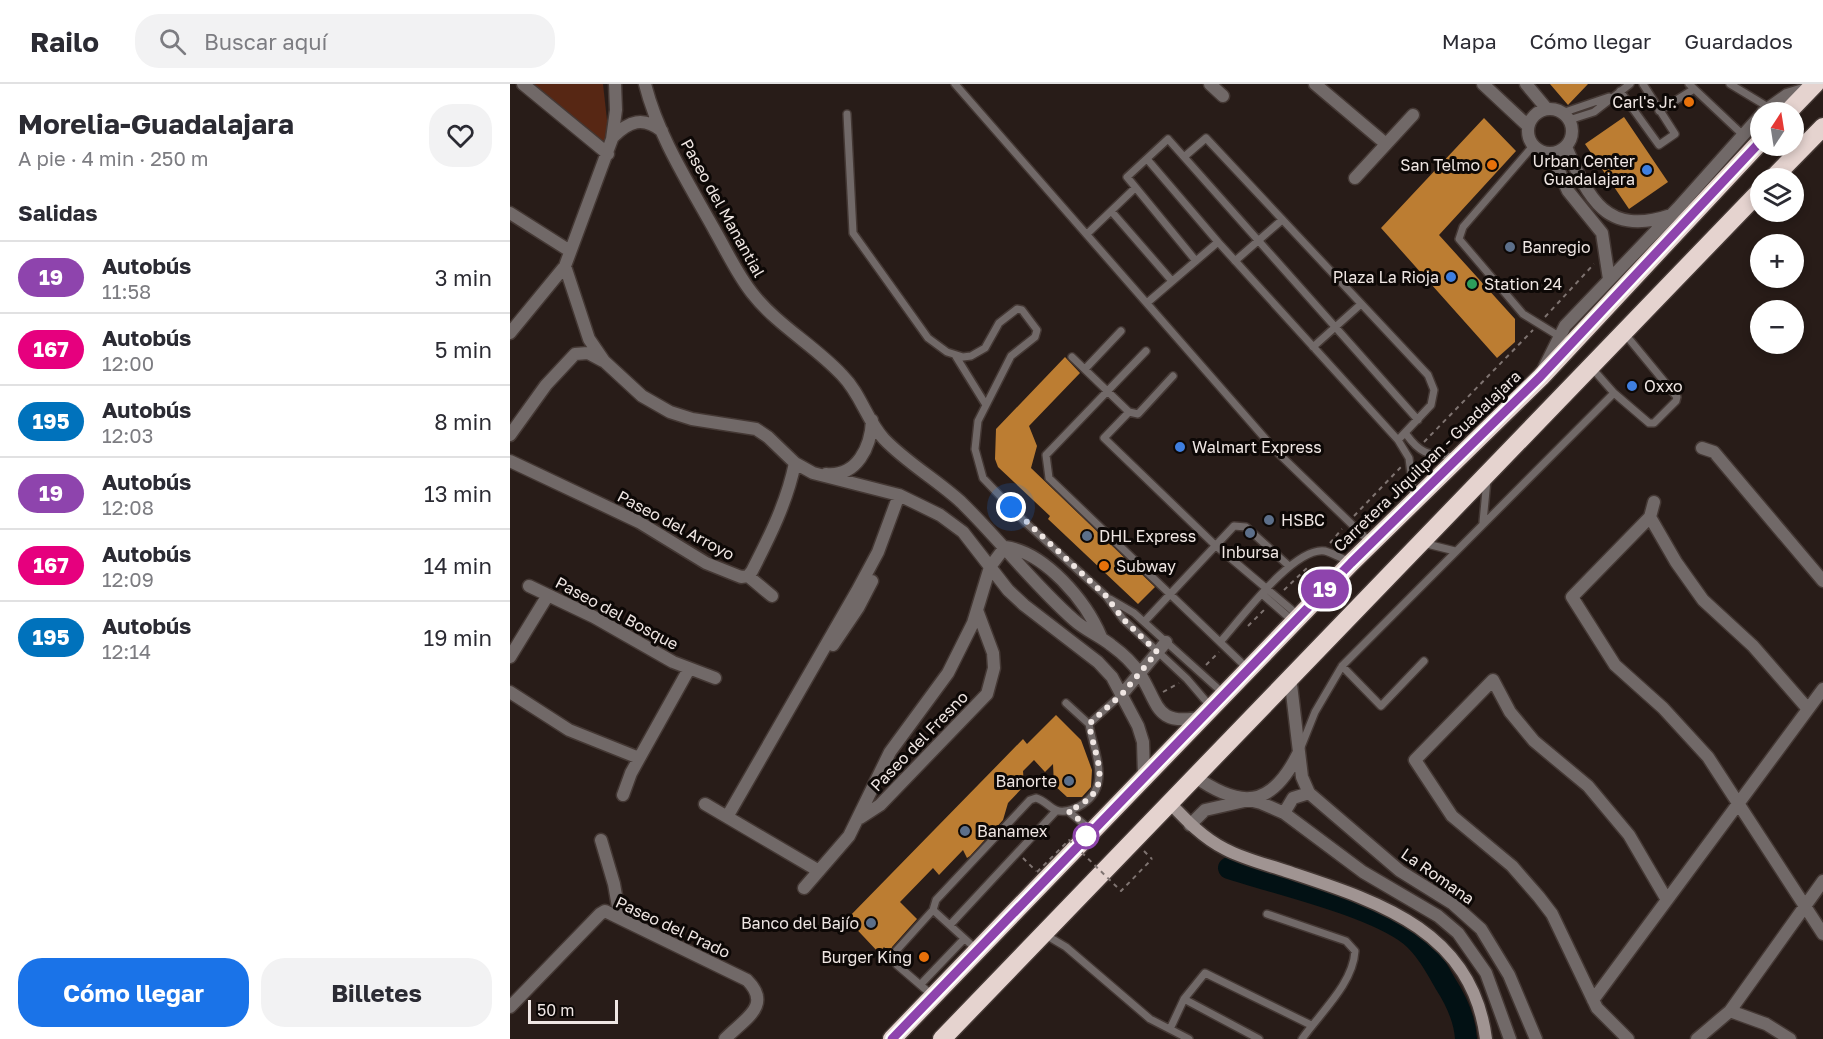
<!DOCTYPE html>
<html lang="es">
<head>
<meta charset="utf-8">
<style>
	:root { --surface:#fff; --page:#f2f2f3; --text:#2b2b33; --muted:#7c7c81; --line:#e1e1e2; --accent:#1a73e8 }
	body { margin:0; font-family:"Golos Text",sans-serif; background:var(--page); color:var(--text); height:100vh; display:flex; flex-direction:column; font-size:22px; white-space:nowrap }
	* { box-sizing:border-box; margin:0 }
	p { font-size:20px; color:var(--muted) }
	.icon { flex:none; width:33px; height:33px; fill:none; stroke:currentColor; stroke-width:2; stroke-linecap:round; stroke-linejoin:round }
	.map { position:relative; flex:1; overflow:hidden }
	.drawer { display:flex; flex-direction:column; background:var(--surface); width:510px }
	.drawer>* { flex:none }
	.badge { padding:0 12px; border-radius:20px; font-size:21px; line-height:39px }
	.needle { width:39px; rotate:12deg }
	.buttons { position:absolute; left:1240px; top:18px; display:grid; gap:12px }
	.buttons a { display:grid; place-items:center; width:54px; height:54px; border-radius:50%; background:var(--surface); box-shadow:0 3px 9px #0003; font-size:30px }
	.scale { position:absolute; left:18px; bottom:15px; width:90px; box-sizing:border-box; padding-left:6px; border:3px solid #efe6e3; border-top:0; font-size:16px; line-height:21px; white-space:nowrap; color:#efe6e3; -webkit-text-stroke:4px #0d0806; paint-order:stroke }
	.you { position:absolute; width:30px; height:30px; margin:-15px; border:4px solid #fff; border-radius:50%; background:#1a73e8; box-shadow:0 0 0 9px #1a73e833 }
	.map>.badge { position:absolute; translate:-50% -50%; box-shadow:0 0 0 3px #fff }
	h2 { padding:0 18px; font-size:22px; line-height:54px }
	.round { display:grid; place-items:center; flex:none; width:63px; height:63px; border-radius:24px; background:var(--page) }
	.head { display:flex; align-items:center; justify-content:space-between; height:102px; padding:0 18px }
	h1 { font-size:28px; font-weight:700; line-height:45px }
	.primary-button { display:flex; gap:12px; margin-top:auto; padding:12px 18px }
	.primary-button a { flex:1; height:69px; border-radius:24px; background:var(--accent); color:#fff; font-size:24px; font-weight:700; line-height:69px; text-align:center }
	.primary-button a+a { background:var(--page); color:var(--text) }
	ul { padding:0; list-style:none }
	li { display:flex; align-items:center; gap:18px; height:72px; padding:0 18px; border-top:2px solid var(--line) }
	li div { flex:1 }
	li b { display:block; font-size:22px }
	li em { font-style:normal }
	li .badge { min-width:66px; font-weight:700; text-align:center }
	header { display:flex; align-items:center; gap:36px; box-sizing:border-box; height:84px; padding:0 30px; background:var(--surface); border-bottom:2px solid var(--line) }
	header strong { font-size:28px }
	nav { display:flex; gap:33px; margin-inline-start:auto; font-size:21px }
	.search { width:420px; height:54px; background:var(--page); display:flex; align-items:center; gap:15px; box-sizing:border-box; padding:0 21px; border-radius:24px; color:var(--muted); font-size:22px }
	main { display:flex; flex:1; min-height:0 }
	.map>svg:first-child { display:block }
</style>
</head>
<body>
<header>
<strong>Railo</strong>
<div class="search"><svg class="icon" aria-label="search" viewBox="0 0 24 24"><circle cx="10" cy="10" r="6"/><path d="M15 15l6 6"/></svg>Buscar aquí</div>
<nav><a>Mapa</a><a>Cómo llegar</a><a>Guardados</a></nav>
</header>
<main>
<section class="drawer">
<div class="head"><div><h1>Morelia-Guadalajara</h1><p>A pie · 4 min · 250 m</p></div><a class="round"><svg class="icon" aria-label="heart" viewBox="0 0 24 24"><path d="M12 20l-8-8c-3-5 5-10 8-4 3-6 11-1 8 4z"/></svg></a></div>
<h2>Salidas</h2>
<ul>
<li><span class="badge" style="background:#8e44ad;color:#fff">19</span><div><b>Autobús</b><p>11:58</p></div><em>3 min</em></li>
<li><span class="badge" style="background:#e6007e;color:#fff">167</span><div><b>Autobús</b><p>12:00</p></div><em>5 min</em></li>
<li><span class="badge" style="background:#0072bc;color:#fff">195</span><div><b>Autobús</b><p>12:03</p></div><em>8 min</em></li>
<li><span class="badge" style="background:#8e44ad;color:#fff">19</span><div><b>Autobús</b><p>12:08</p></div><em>13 min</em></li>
<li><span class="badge" style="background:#e6007e;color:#fff">167</span><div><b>Autobús</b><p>12:09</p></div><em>14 min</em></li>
<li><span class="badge" style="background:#0072bc;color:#fff">195</span><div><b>Autobús</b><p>12:14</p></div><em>19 min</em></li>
</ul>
<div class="primary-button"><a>Cómo llegar</a><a>Billetes</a></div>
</section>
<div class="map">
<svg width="1313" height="955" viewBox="0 0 1313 955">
	<rect width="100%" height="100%" fill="#281c18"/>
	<path fill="#572714" d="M20,0H93L99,54L94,63Z"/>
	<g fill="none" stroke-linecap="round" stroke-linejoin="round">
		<path stroke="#021114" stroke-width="22" d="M719,784C768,800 861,821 900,851C915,863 926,883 935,899C946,916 955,936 956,955"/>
	</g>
	<path fill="#bc7d32" d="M1040,0H1078L1058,21Z
		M1114,33L1158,98L1119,125L1075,60Z
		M974,34L1006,67L929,151L1005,235V258L987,274L871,144Z
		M555,273L570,289L519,342L527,362L521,384L645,503L628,520L538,435L540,432L488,383L485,375L486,345Z
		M546,631L571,656L582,686L581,703L572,713H557L544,701L543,680L535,688L524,676L513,687L514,702L498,719L493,736L460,772L457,774L453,766L429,791L423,784L390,818L407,835L382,863L380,870L374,863L369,869L337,835L513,655L517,660Z"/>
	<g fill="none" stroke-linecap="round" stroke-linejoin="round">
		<defs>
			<path id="lane" d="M445,0L766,367L860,458
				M1179,0L1233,51
				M1220,0L1258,23
				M1110,7L1149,61L1165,50L1133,0
				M1149,27L1184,5
				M1052,29L1099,13
				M337,30L343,149L418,254L437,268L453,273L461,272L475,264L489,239L507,225L512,226L527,246L525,253L501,272L468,337L465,365L473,394L515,438L596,512L613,535L677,595L701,623
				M1059,36L1084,28L1120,0
				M1023,62L953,143L949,155L1013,230L1052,254
				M674,73L696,54L918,291L924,306L921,321L888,356
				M637,75L708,158L888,356L899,374L904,414
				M602,128L662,197
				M578,149L625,104
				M686,177L617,93L658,55L908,336
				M725,177L772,136
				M638,218L708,158
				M803,263L851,220
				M636,267L536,371L539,394L738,585
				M445,271L476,321
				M562,273L619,328L594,354L705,461L789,532
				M575,285L611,247
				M1104,309L1139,339H1144L1166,317L1167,313L1115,250
				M619,328L628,330L663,292
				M896,350C912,372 919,370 946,373
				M973,438L977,396
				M913,459L945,467
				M752,510L784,538
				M600,515L624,529L714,610
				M634,538L724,442L736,443L779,482
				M711,557C730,536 784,462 815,467C823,469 832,475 840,478
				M832,582L871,622L914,577
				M556,619L579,640
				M791,663L805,628L832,582L1104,309L1081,283
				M558,727L581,746
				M423,826L466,865
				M757,830L836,857L845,867C843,900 810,929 792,955
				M440,841L546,727
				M534,850L556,863L640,935L679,955
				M411,900L454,855
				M422,911L387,881L386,867L423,826L426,816L520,716L526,714C534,716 539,723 546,726C552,729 562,726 568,723C604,704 584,670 579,640L613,609
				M674,915L749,955
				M660,945L674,915L695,889L801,941"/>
			<path id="street" d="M13,0L98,70
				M105,0L106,26L102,55L55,182L79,255L94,277L132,312L160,328L182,335L246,345L258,353L285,379L303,389L389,411L430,431L453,448L498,506L514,521L588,578L602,593L628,642L633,658L634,692
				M135,0C148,52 179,100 205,147C217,168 227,190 242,209C268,242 304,261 332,291C351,310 357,337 374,355C397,379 427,396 451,418C490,456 523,500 564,536C575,546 590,552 601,561C612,569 623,579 630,590C649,620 645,643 692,633
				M700,0L713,12
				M805,0L876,60
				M973,0L1018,42
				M1016,0L1037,25
				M1018 47a22 22 0 1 1 44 0a22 22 0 1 1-44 0Z
				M1253,28L1277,11L1300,4
				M103,53C119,37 133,32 152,47
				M1056,63C1079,115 1096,153 1161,131
				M1041,69L1058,107L1092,149L1099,195
				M845,94L903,31
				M0,129L60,167
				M0,249L55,182
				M1034,284L1055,242L1168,124L1251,31
				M0,351L36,301L65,270L78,269L93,277
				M1192,364L1204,368L1313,497
				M0,377L129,438L196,479L231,493L238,492L242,487C260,452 277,418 285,379
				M316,390C347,393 361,363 362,336
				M1140,433L1144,418
				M238,492L262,512
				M19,502L84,533L163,578L205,594
				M323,561L348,524L362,497
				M0,573L38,511
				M780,592L792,693L799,709L890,787L943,820L971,845L999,891L1026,955
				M0,608L59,646L129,674
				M613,609L656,558
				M1298,625L1243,562L1193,516L1166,478L1140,433L1062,513L1105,581L1153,624L1198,673L1313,850
				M684,692C731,725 761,724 788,670
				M113,711L121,689L179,585
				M195,720L309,787
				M774,729L783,714L799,709
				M217,733L347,507L368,468L389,411
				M350,734L370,721L477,610L484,584L483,569L467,526
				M680,741L695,726L739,716L751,719L774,729L853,788L928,832L948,849L976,889L1000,955
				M91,756L104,800L110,834
				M294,804L339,752L380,668L438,589L463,539L480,483L495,463C535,468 576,517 591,553
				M1083,916L1313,605
				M0,923L90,830L95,827L237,896C263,922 234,935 215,955
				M1220,927L1256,940L1280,955
				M1118,955L1087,924L1042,830L1029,813L1002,782L942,732L905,676L983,596L1000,628L1024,657L1078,702L1119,751L1157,816
				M1187,955L1220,927L1313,797"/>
			<path id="secondary" d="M659,718C676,736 693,754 715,765C734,775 755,780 776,787C866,817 962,845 976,955"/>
			<path id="highway" d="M1278,28L1305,0
				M1263,94L1313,43
				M382,955L841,479L1031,293L1251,57
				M432,955L1251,106"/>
		</defs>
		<use href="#lane" stroke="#443834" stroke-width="10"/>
		<use href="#street" stroke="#443834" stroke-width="15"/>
		<use href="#secondary" stroke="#443834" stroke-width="15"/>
		<use href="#highway" stroke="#443834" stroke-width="21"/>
		<path stroke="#7f7471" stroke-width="2" stroke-dasharray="4.5 4.5" stroke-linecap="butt" d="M1035,233L1084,180
			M914,358L1023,246
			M844,432L892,382
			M820,459L832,445
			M774,506L798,483
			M738,542L755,525
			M696,581L709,568
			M653,608L669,599
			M634,767L642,775
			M513,774L526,787"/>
		<use href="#lane" stroke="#716968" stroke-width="7"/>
		<use href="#street" stroke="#716968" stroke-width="12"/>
		<use href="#secondary" stroke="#a09492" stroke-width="12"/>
		<use href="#highway" stroke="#e5d3cf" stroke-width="18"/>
		<path stroke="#7f7471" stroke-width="2" stroke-dasharray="4.5 4.5" stroke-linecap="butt" d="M527,788L559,756L611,807L642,775"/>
	</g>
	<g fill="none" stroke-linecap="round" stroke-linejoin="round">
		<defs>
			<path id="line" d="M382,955L841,479L1030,293L1251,57"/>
		</defs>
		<use href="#line" stroke="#fff" stroke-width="14"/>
		<use href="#line" stroke="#8e44ad" stroke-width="9"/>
		<path stroke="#efe6e3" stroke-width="6" stroke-dasharray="0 10.8" d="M501,423L596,512L613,535L647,568L613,609L579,640C586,680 607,706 558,727L582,746L576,752"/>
	</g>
	<g fill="#e8710a" stroke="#0d0806" stroke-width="2">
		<circle cx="1179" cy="18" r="6"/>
		<circle cx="982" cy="81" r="6"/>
		<circle cx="594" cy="482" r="6"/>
		<circle cx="414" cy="873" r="6"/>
	</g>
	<g fill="#3f7fe0" stroke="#0d0806" stroke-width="2">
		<circle cx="1137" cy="86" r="6"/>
		<circle cx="941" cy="193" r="6"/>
		<circle cx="1122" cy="302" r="6"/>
		<circle cx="670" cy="363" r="6"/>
	</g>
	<g fill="#5c6f8a" stroke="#0d0806" stroke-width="2">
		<circle cx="1000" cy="163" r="6"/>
		<circle cx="759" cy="436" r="6"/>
		<circle cx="740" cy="449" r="6"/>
		<circle cx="577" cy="452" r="6"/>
		<circle cx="559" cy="697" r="6"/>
		<circle cx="455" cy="747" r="6"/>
		<circle cx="361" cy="839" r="6"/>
	</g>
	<circle fill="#2e9e5b" stroke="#0d0806" stroke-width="2" cx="962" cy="200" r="6"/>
	<circle fill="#fff" stroke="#8e44ad" stroke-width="3" cx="576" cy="752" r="12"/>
	<g text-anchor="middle" stroke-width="6" stroke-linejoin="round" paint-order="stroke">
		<g font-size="16" fill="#efe6e3" stroke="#0d0806" text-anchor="start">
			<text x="1167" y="24" text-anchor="end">Carl's Jr.</text>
			<text x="1125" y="83" text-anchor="end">Urban Center<tspan x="1125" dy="18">Guadalajara</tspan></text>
			<text x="970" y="87" text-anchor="end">San Telmo</text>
			<text x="1012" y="169">Banregio</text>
			<text x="929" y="199" text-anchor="end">Plaza La Rioja</text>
			<text x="974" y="206">Station 24</text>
			<text x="1134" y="308">Oxxo</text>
			<text x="682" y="369">Walmart Express</text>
			<text x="771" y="442">HSBC</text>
			<text x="589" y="458">DHL Express</text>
			<text x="740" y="474" text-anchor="middle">Inbursa</text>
			<text x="606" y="488">Subway</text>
			<text x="547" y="703" text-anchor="end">Banorte</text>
			<text x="467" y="753">Banamex</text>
			<text x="349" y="845" text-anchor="end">Banco del Bajío</text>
			<text x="402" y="879" text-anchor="end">Burger King</text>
		</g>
		<g font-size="16" fill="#efe6e3" stroke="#0d0806">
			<text transform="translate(213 124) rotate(61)" y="6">Paseo del Manantial</text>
			<text transform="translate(917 377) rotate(-44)" y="6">Carretera Jiquilpan - Guadalajara</text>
			<text transform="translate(166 441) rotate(28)" y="6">Paseo del Arroyo</text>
			<text transform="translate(107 529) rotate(28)" y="6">Paseo del Bosque</text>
			<text transform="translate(409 657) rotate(-46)" y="6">Paseo del Fresno</text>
			<text transform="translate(928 792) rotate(35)" y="6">La Romana</text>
			<text transform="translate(163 843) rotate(25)" y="6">Paseo del Prado</text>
		</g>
	</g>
</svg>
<div class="buttons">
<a><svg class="needle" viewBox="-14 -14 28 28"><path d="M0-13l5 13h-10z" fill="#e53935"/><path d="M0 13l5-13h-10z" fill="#7c7c81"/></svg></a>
<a><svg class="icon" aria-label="layers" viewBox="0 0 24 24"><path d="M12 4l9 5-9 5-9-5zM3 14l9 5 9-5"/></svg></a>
<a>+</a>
<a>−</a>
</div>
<div class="scale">50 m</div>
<div class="you" style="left:501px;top:423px"></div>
<b class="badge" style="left:815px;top:505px;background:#8e44ad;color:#fff">19</b>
</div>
</main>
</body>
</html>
